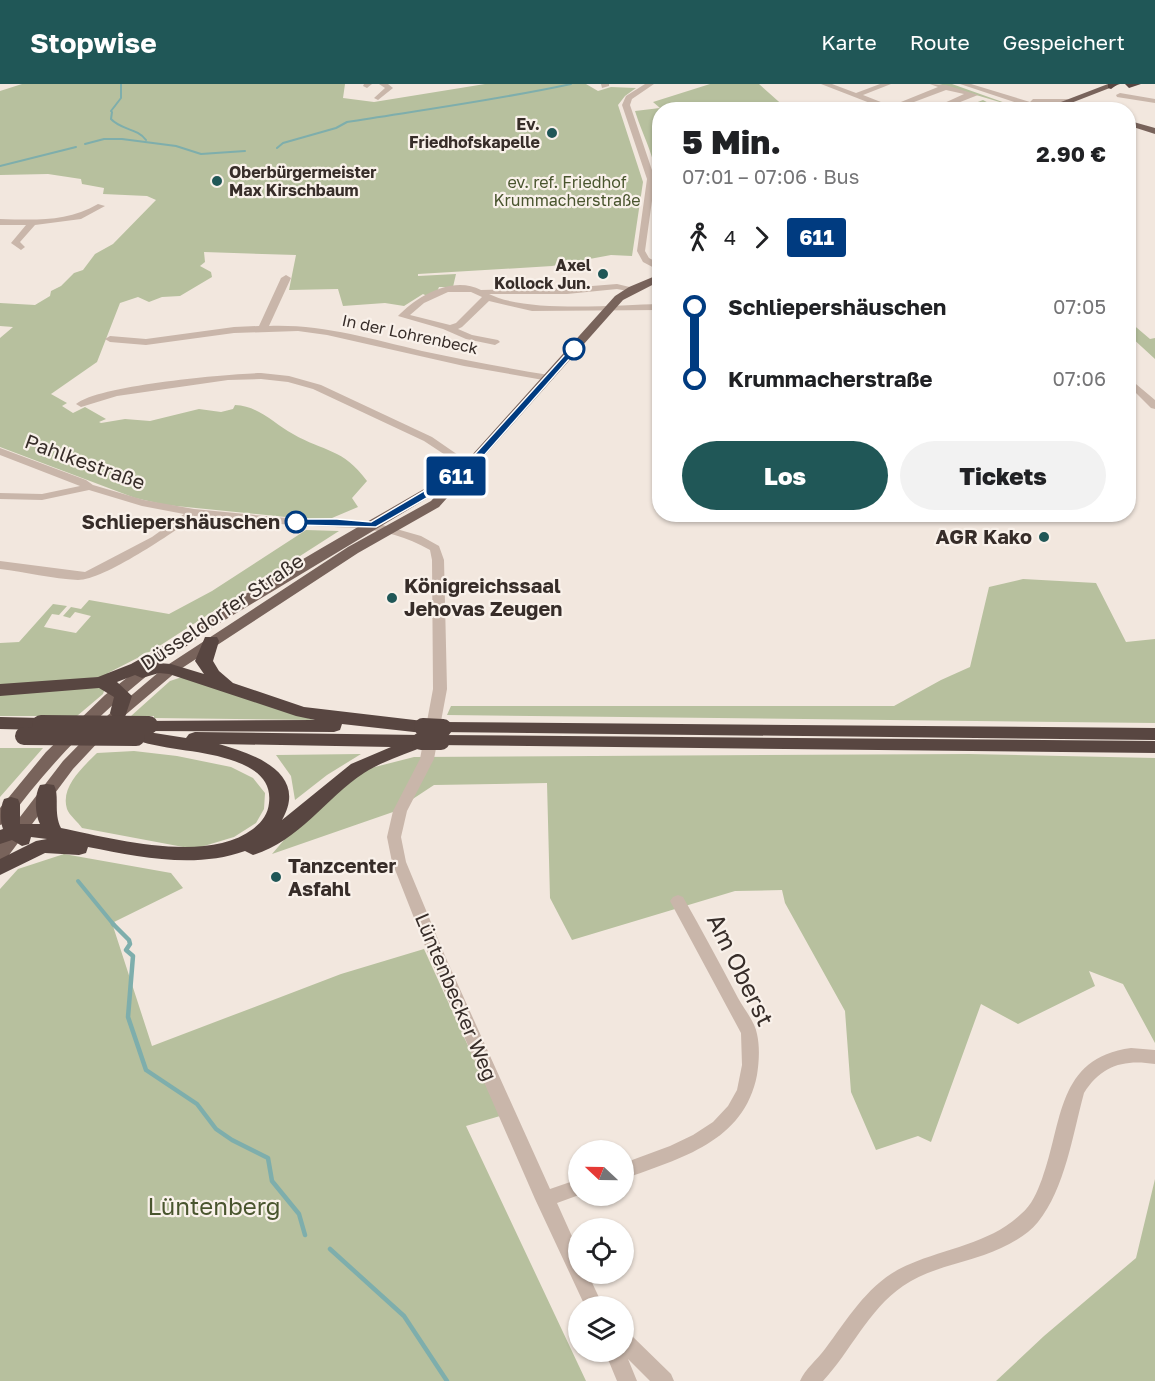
<!DOCTYPE html>
<html lang="de">
<head>
<meta charset="utf-8">
<style>
	:root { --surface:#fff; --page:#f2f2f2; --text:#202124; --muted:#757577; --accent:#205757 }
	body { margin:0; font-family:"Golos Text",sans-serif; background:var(--page); color:var(--text); height:100vh; display:flex; flex-direction:column; font-size:22px; white-space:nowrap }
	* { box-sizing:border-box; margin:0 }
	p { font-size:20px; color:var(--muted) }
	.icon { flex:none; width:33px; height:33px; fill:none; stroke:currentColor; stroke-width:2; stroke-linecap:round; stroke-linejoin:round }
	.map { position:relative; flex:1; overflow:hidden }
	.details { position:absolute; left:652px; top:18px; width:484px; height:420px; display:flex; flex-direction:column; background:var(--surface); border-radius:24px; box-shadow:0 2px 4px #0004 }
	.details>* { flex:none }
	.badge { padding:0 12px; border-radius:4px; font-size:21px; line-height:39px }
	.needle { width:39px; rotate:292deg }
	.controls { position:absolute; left:568px; top:1056px; display:grid; gap:12px }
	.controls a { display:grid; place-items:center; width:66px; height:66px; border-radius:50%; background:var(--surface); box-shadow:0 2px 4px #0004; font-size:30px }
	.map>.badge { position:absolute; translate:-50% -50%; box-shadow:0 0 0 3px #fff }
	.legs { display:flex; align-items:center; gap:9px; height:66px; padding:0 30px; font-size:20px }
	.legs p { margin-inline-start:auto }
	.summary { display:flex; align-items:center; justify-content:space-between; height:102px; padding:0 30px }
	h1 { font-size:33px; font-weight:800; line-height:45px }
	.primary-button { display:flex; gap:12px; margin-top:auto; padding:12px 30px }
	.primary-button a { flex:1; height:69px; border-radius:36px; background:var(--accent); color:#fff; font-size:24px; font-weight:800; line-height:69px; text-align:center }
	.primary-button a+a { background:var(--page); color:var(--text) }
	ul { padding:0 30px; list-style:none }
	li { display:flex; align-items:center; gap:21px; height:72px; font-size:22px }
	li i { display:grid; place-items:center; width:9px; height:100%; margin:0 8px; background:currentColor }
	li i::after { content:''; width:15px; height:15px; margin:-8px; border:4px solid; border-radius:50%; background:var(--surface) }
	li p { margin-inline-start:auto }
	li:first-child i { background:linear-gradient(#0000 50%,currentColor 0) }
	li:last-child i { background:linear-gradient(currentColor 50%,#0000 0) }
	header { display:flex; align-items:center; gap:36px; box-sizing:border-box; height:84px; padding:0 30px; background:var(--accent); color:#fff }
	header strong { font-size:28px }
	nav { display:flex; gap:33px; margin-inline-start:auto; font-size:21px }
	.map>svg:first-child { display:block }
</style>
</head>
<body>
<header>
<strong>Stopwise</strong>
<nav><a>Karte</a><a>Route</a><a>Gespeichert</a></nav>
</header>
<div class="map">
<svg width="1155" height="1297" viewBox="0 0 1155 1297">
	<rect width="100%" height="100%" fill="#f2e7de"/>
	<path fill="#b7c09e" d="M22,0H345L343,14L374,18L485,0H586L598,7L611,3L636,4L625,12L618,21L643,98L632,172L611,171L552,182L418,190V192L456,190L453,203H439L437,208L427,212L423,210L404,222L385,219L343,222L338,205L289,206L296,171L204,168L205,178L200,182L211,188L212,193L180,212L162,213L149,218L138,213L120,219L97,278L51,310L67,319L62,322L73,329L85,323L106,335L99,338L101,339L125,335L150,337L199,325L221,328L233,325L235,321C259,322 273,339 293,350C324,368 343,364 367,397L352,414L358,423L332,434L305,435L166,421L135,414L0,363V254L13,243L0,242V219L35,221L50,212L51,207L61,202L74,189L83,186L95,170L113,160L156,116L147,112L103,110L104,104L82,100L81,95L48,90L0,91V7Z
		M710,0H759L787,25L660,26V114H657C661,83 644,56 635,27L660,24L653,18Z
		M939,0H952L1022,25H983L970,21L983,16L996,23L1003,19Z
		M1130,238L1150,255L1155,254V275L1130,252Z
		M306,446L339,447L153,566L108,589L109,592L0,604V559L19,558L53,520L67,522L59,531L52,530L44,543L76,549L91,532L75,528L70,534L63,532L71,523L81,525L89,516L169,530L212,507Z
		M1023,495L1096,499L1126,558L1155,555V639L447,631L451,622H894L941,596L970,583L989,503Z
		M182,593L314,636L154,634V632H131L170,597Z
		M92,603L105,604L103,610L77,632H0V610Z
		M0,664H43L0,713Z
		M134,667L177,672L231,683L253,694L265,709L264,725L256,739L234,753L194,765L82,744C78,738 69,731 67,725C60,703 83,683 97,669Z
		M361,670L327,691L295,716L291,692L276,671Z
		M969,670L1155,674V959L1123,900L1089,887L1095,902L1018,940L981,920L931,1058L918,1052L876,1066L851,1008L845,927L785,819L782,806L735,807L572,856L550,814L547,699L434,701L393,728L272,770L296,742L367,685L414,673Z
		M64,770L171,789L183,804L112,839L152,962L341,890L424,865L500,1032L466,1042L586,1297H0V805L18,785Z
		M1155,1095V1297H996L1044,1252L1136,1174Z"/>
	<g fill="none" stroke-linecap="round" stroke-linejoin="round">
		<path stroke="#7eaeac" stroke-width="2" d="M111,27L121,14V0
			M112,28L111,35C121,46 137,44 146,56
			M85,60L104,55H122L176,62L201,70L245,67
			M277,64L283,59L336,44L347,38C422,26 497,16 571,0
			M0,82L76,63"/>
		<path stroke="#7eaeac" stroke-width="4" d="M78,797L114,841"/>
		<path stroke="#7eaeac" stroke-width="4.5" d="M113,840L129,856L130,860L126,866L133,872L128,933L146,986L197,1020L216,1045L232,1056L268,1074L272,1097L299,1130L305,1151
			M330,1165L404,1232L447,1297"/>
		<path fill="#c9b6aa" fill-rule="evenodd" d="M364,0H372L367,4L363,2Z
			M379,0H388L393,4L378,16L374,14L385,4Z
			M601,0H609V2L602,4Z
			M645,0H654L632,15L630,21L655,95L645,167L649,174L660,180V187L643,178L637,167L647,95L622,21L626,12Z
			M821,0H832L856,9L880,0H891L863,11L891,22L938,3L930,0L946,1L978,11L940,26H929L964,10L946,6L898,24L899,26H888Z
			M960,0H971L1030,18L1033,15H1067L1071,17L1067,19H1033L1048,25L1038,26Z
			M1120,9L1155,15V19L1117,13L1116,11Z
			M98,120L105,122L81,135L35,141L20,158L25,163L21,166L11,159L26,141H0V135C35,136 67,138 98,120Z
			M286,191L291,194L269,242C321,240 371,255 422,267C464,276 507,284 549,291L554,294L549,297L464,282L327,251L298,247L234,249L146,261L110,258L105,255L110,252L146,255L234,243L259,242L281,194Z
			M617,200L638,205L633,208L617,205L567,210H489C526,229 616,221 660,220V226L532,227L489,217L462,243L458,245L472,251L498,256L500,258L495,261L466,255L443,245L398,232C417,212 453,191 481,206L567,204ZM448,208H471L482,213L456,239L450,241L410,231L424,219Z
			M261,289L289,292L321,301L432,353L474,382L469,385L465,384L424,357L313,305L288,298L261,295L228,296L117,312L81,323L76,320C99,301 227,290 261,289Z
			M1130,295L1155,316V325L1151,324L1130,303Z
			M0,364L86,396L93,401L144,416L194,425L296,435L372,438L421,452L439,462L444,476L447,605L434,675L407,727L401,753L406,778L445,872L550,1105L579,1095V1111L557,1119L579,1168V1190H588L603,1222H585L535,1115L429,872L392,778L387,753L393,727L420,675L433,605L432,476L430,466C382,439 345,445 294,441C261,439 229,435 196,432C174,448 104,496 78,496C53,495 25,488 0,485V477L85,488L152,453L184,430L142,422L89,406L42,416L0,415V409L42,410L80,402L0,371Z
			M678,811L683,813C702,846 720,880 738,914C744,925 755,938 757,950C760,963 759,979 757,991C744,1058 681,1074 624,1095V1079L670,1062L693,1051L713,1038L728,1022L737,1006L742,981L741,949L670,817L673,813Z
			M1131,964L1155,966V980C1125,975 1101,981 1084,1009C1073,1049 1065,1105 1038,1138C1025,1154 1003,1164 984,1171C957,1180 926,1186 903,1202C868,1226 851,1267 823,1297H800C805,1285 817,1276 825,1265C850,1232 870,1196 910,1180C947,1164 991,1159 1021,1130C1032,1121 1037,1108 1042,1095C1063,1039 1056,974 1131,964Z
			M624,1249L631,1251L671,1290L674,1297H650L628,1275L637,1297H617L605,1268H624Z"/>
		<path fill="#78635b" fill-rule="evenodd" d="M1108,0H1120L1053,26H1040Z
			M1130,37L1155,44V50L1130,42Z
			M660,190V197L623,216L439,423L358,469L176,588L117,638L73,685L6,775L0,777V759L63,677L107,632L166,582L348,463L431,417L441,406L210,545L181,566H171L169,563L171,560C258,497 355,446 448,391H454L615,212L629,203Z
			M152,577L159,581L157,584C99,629 49,680 6,739L0,741V724L46,668L105,611L147,578Z"/>
		<path fill="#584641" fill-rule="evenodd" d="M1108,0H1118L1111,5L1108,4Z
			M1125,0H1141L1129,4Z
			M185,550L191,551L193,555L191,559L158,579L171,580L204,590L195,577L205,553H217L219,557L213,577L219,587L233,599L304,623L423,637L429,639L432,643L429,647L423,649L342,640L340,646L334,648L149,647L143,645L140,641L143,637L315,636L296,632L169,590L159,589L142,594L135,591L117,598L132,612L125,633H113L110,629L114,613L99,604L0,612V600L98,593L131,580Z
			M0,633L41,634L47,636L50,640L47,644L41,646L0,645Z
			M443,638L1155,644V656L437,648L434,644L437,640Z
			M148,648L186,654L189,650L195,648L421,651L427,653L430,657L427,661C407,670 382,677 364,689C326,714 298,758 253,771L245,767C195,785 139,773 88,763L86,769L79,771L45,769L0,791V775L36,757L47,755L31,753L29,760L22,762L12,756L0,760V746L3,745C0,737 0,723 4,715L11,713L18,715L20,720V740H40C35,730 34,711 40,701L47,700L54,701C60,712 53,728 61,744C114,755 207,780 253,745C262,738 268,730 269,719C271,702 263,691 248,683C215,666 177,668 142,658L139,654L142,650ZM219,660L391,663L351,680L282,736C309,689 254,670 219,660Z
			M441,651L1155,657V669L435,661L432,657L435,653Z"/>
		<path stroke="#584641" stroke-width="18" d="M41,640L149,641
			M423,643L443,644
			M24,652L136,653
			M421,657H441"/>
	</g>
	<path fill="#003b80" stroke="#fff" stroke-width="1.5" d="M571,264L578,265L473,384L451,400L376,443L296,441L291,438L296,435H337L371,438L444,395L466,380Z"/>
	<g fill="#205757" stroke="#f9f1ea" stroke-width="2">
		<circle cx="552" cy="49" r="6"/>
		<circle cx="217" cy="97" r="6"/>
		<circle cx="603" cy="190" r="6"/>
		<circle cx="1044" cy="453" r="6"/>
		<circle cx="392" cy="514" r="6"/>
		<circle cx="276" cy="793" r="6"/>
	</g>
	<g fill="#fff" stroke="#003b80" stroke-width="3">
		<circle cx="574" cy="265" r="10"/>
		<circle cx="296" cy="438" r="10"/>
	</g>
	<g text-anchor="middle" stroke-width="4.5" stroke-linejoin="round" paint-order="stroke">
		<g font-size="16" font-weight="bold" fill="#372d29" stroke="#f9f1ea" text-anchor="end">
			<text x="540" y="46">Ev.<tspan x="540" dy="18">Friedhofskapelle</tspan></text>
			<text x="229" y="94" text-anchor="start">Oberbürgermeister<tspan x="229" dy="18">Max Kirschbaum</tspan></text>
			<text x="591" y="187">Axel<tspan x="591" dy="18">Kollock Jun.</tspan></text>
		</g>
		<g font-size="16" fill="#49552e" stroke="#f9f1ea">
			<text x="567" y="104">ev. ref. Friedhof<tspan x="567" dy="18">Krummacherstraße</tspan></text>
		</g>
		<g font-size="16" fill="#372d29" stroke="#f9f1ea">
			<text transform="translate(410 250) rotate(12)" y="6">In der Lohrenbeck</text>
		</g>
		<g font-size="20" fill="#372d29" stroke="#f9f1ea">
			<text transform="translate(85 378) rotate(20)" y="7">Pahlkestraße</text>
			<text transform="translate(222 528) rotate(-34)" y="7">Düsseldorfer Straße</text>
			<text transform="translate(456 913) rotate(67)" y="7">Lüntenbecker Weg</text>
		</g>
		<g font-size="20" font-weight="bold" fill="#372d29" stroke="#f9f1ea" text-anchor="end">
			<text x="280" y="445">Schliepershäuschen</text>
		</g>
		<g font-size="20" font-weight="bold" fill="#372d29" stroke="#f9f1ea" text-anchor="start">
			<text x="1032" y="460" text-anchor="end">AGR Kako</text>
			<text x="404" y="509">Königreichssaal<tspan x="404" dy="23">Jehovas Zeugen</tspan></text>
			<text x="288" y="789">Tanzcenter<tspan x="288" dy="23">Asfahl</tspan></text>
		</g>
		<g font-size="24" fill="#372d29" stroke="#f9f1ea">
			<text transform="translate(740 886) rotate(64)" y="8">Am Oberst</text>
		</g>
		<g font-size="24" fill="#49552e" stroke="#f9f1ea">
			<text x="214" y="1131">Lüntenberg</text>
		</g>
	</g>
</svg>
<div class="controls">
<a><svg class="needle" viewBox="-14 -14 28 28"><path d="M0-13l5 13h-10z" fill="#e53935"/><path d="M0 13l5-13h-10z" fill="#757577"/></svg></a>
<a><svg class="icon" aria-label="locate" viewBox="0 0 24 24"><circle cx="12" cy="12" r="6"/><path d="M12 2v4M12 18v4M2 12h4M18 12h4"/></svg></a>
<a><svg class="icon" aria-label="layers" viewBox="0 0 24 24"><path d="M12 4l9 5-9 5-9-5zM3 14l9 5 9-5"/></svg></a>
</div>
<b class="badge" style="left:456px;top:392px;background:#003b80;color:#fff">611</b>
<section class="details">
<div class="summary"><div><h1>5 Min.</h1><p>07:01 – 07:06 · Bus</p></div><b>2.90 €</b></div>
<div class="legs"><svg class="icon" aria-label="walk" viewBox="0 0 24 24"><circle cx="13" cy="4" r="2"/><path d="M13 8l-2 6 4 7M11 14l-3 7M7 12l3-4h3l4 4"/></svg>4<svg class="icon" aria-label="forward" viewBox="0 0 24 24"><path d="M9 5l7 7-7 7"/></svg><b class="badge" style="background:#003b80;color:#fff">611</b></div>
<ul>
<li><i style="color:#003b80"></i><b>Schliepershäuschen</b><p>07:05</p></li>
<li><i style="color:#003b80"></i><b>Krummacherstraße</b><p>07:06</p></li>
</ul>
<div class="primary-button"><a>Los</a><a>Tickets</a></div>
</section>
</div>
</body>
</html>
